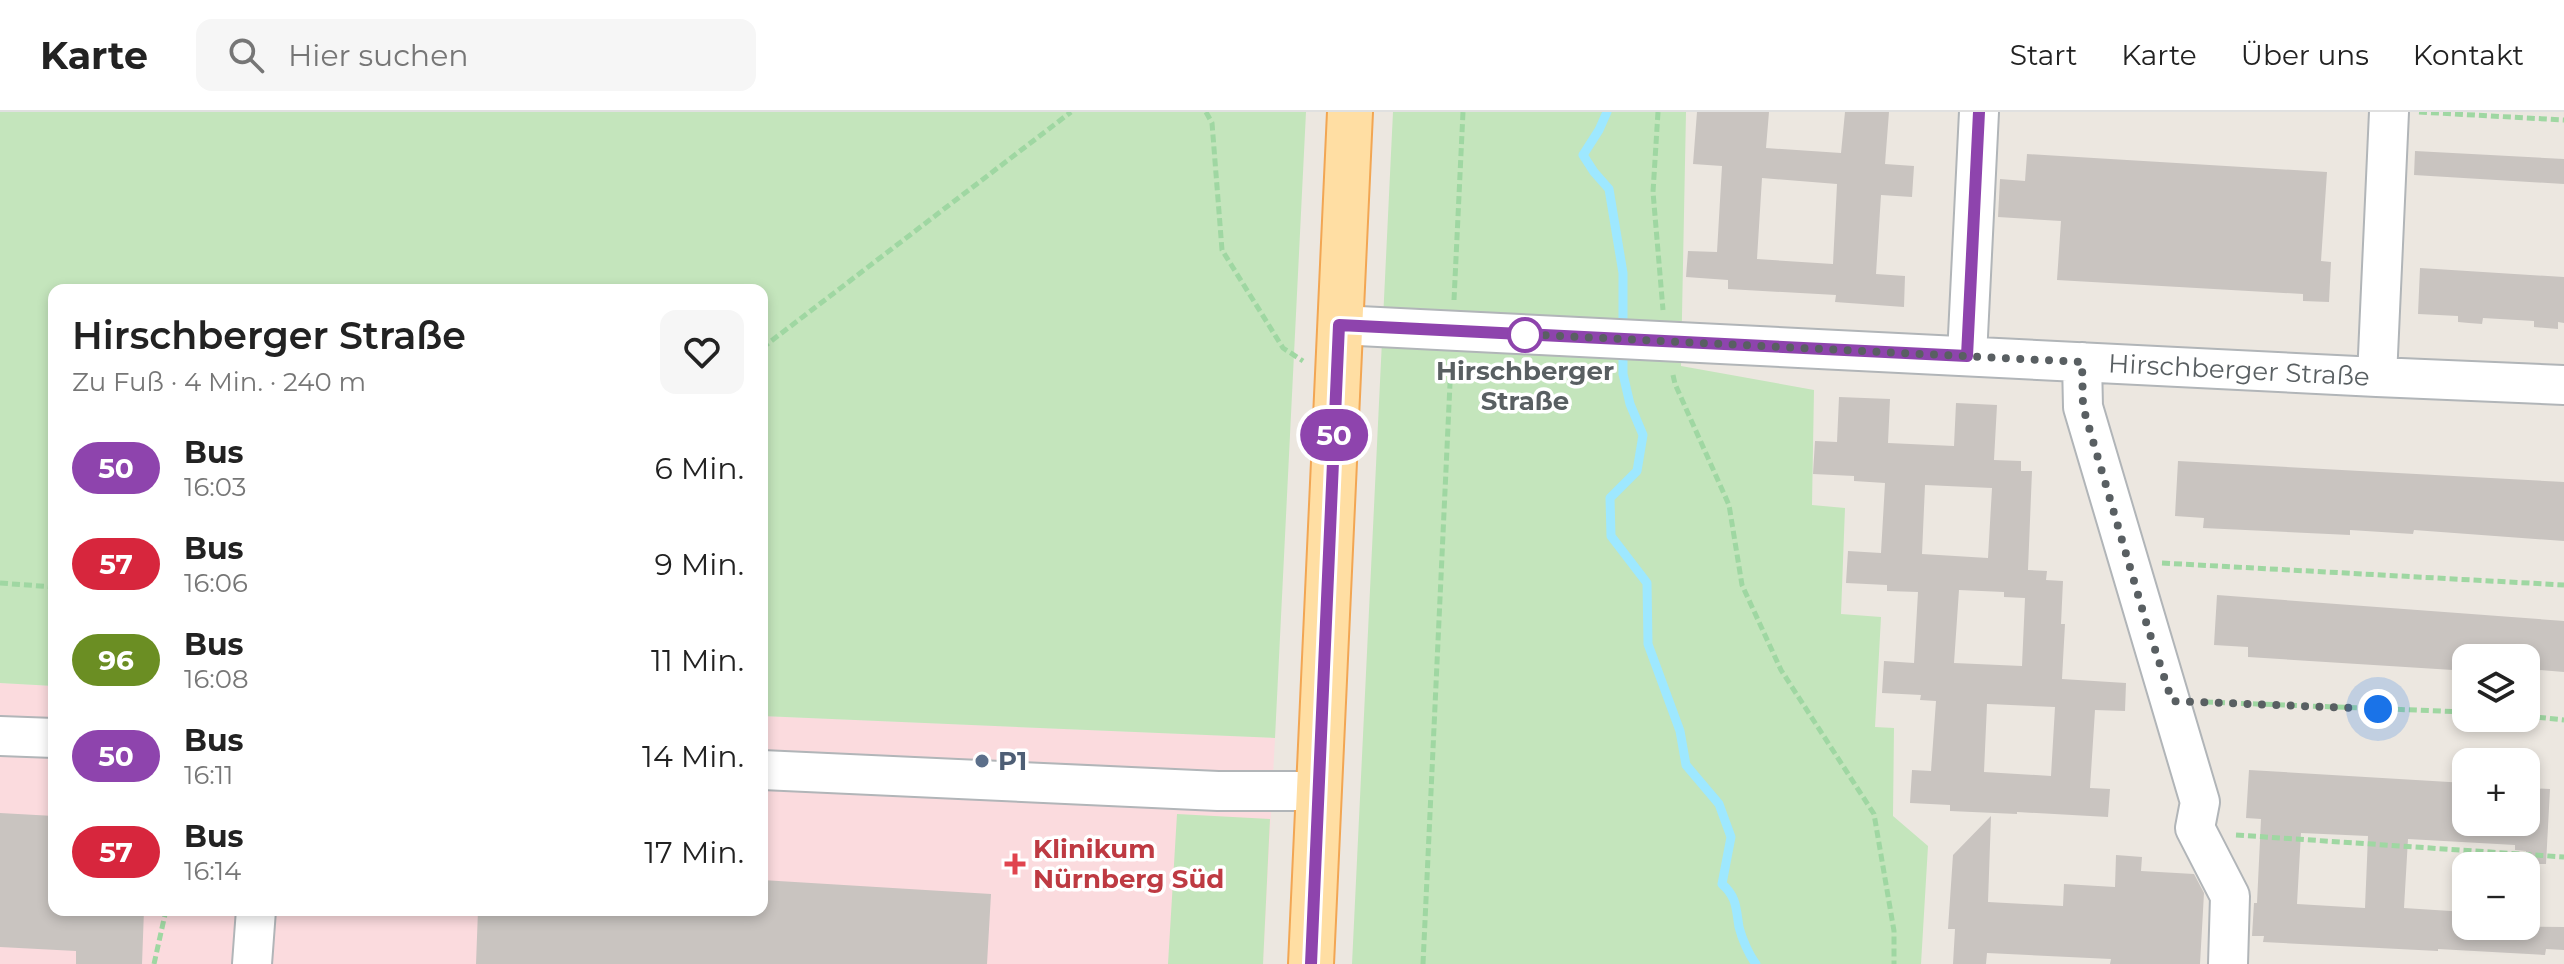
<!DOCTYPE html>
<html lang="de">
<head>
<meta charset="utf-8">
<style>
	:root { --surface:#fff; --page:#f6f6f6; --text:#222; --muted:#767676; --line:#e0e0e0 }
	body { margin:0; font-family:Montserrat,sans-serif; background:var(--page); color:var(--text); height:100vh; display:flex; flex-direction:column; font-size:30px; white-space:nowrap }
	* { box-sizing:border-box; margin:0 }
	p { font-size:26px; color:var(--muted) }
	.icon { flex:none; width:44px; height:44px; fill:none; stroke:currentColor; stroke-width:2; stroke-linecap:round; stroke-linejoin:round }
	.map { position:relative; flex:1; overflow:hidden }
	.sheet { position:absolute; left:48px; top:172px; width:720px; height:632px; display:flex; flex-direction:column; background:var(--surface); border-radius:16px; box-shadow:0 4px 12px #0003 }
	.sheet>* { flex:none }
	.badge { padding:0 16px; border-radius:26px; font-size:28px; line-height:52px }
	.buttons { position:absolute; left:2452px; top:532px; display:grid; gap:16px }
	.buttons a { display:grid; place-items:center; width:88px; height:88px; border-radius:16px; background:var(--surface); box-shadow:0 4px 12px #0003; font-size:40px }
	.you { position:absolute; width:40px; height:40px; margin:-20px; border:6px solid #fff; border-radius:50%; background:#1a73e8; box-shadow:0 0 0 12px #1a73e833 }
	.map>.badge { position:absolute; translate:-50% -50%; box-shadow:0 0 0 4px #fff }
	.round { display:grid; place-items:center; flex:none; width:84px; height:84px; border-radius:16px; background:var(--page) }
	.summary { display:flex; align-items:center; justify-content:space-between; height:136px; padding:0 24px }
	h1 { font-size:38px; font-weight:600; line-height:60px }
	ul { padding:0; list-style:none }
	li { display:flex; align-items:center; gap:24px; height:96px; padding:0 24px }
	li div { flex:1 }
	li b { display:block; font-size:30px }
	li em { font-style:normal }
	li .badge { min-width:88px; font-weight:700; text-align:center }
	header { display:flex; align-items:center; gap:48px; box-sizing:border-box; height:112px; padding:0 40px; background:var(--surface); border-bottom:2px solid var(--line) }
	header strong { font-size:38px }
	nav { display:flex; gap:44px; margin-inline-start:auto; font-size:28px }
	.search { width:560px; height:72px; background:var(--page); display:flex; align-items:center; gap:20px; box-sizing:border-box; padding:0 28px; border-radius:16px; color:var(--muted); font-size:30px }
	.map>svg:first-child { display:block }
</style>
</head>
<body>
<header>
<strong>Karte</strong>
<div class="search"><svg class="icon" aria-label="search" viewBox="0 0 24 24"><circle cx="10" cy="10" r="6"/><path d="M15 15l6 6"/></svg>Hier suchen</div>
<nav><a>Start</a><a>Karte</a><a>Über uns</a><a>Kontakt</a></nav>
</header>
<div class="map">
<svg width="2564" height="852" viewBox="0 0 2564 852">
	<rect width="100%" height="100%" fill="#ece7e0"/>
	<path fill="#fbdbde" d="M0,571L54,574V798H762V604L1275,626L1263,852H0Z"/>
	<path fill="#c4e5bc" d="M0,0H1306L1275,626L762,604V178H54V574L0,571Z
		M1393,0H1686L1681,254L1814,278L1812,393L1845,396L1841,502L1881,505L1875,615L1894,616L1893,704L1928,734L1921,852H1352Z
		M1177,702L1270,707L1263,852H1168Z"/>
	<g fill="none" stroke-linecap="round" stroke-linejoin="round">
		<path stroke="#9ee8ff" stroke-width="9" d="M1607,0L1599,18L1583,43L1594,60L1609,77L1623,161V221
			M1623,235V262L1630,292L1643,323L1637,359L1610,386L1611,424L1647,471L1648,532L1680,619L1686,653L1719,692L1731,725L1722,772C1737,785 1736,797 1739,815C1742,827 1749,843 1756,852"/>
	</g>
	<path fill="#c9c4c0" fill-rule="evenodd" d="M1697,0H1769L1766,36L1841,41L1845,0H1889L1885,52L1914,54L1912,85L1881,83L1876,162L1905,164L1904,195L1835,190L1836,183L1728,177V168L1686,165L1688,139L1717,140L1722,54L1693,52ZM1762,66L1837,72L1833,152L1757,147Z
		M2415,39L2564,47V72L2414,63Z
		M2027,42L2327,60L2321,149L2331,150L2329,190L2303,189V182L2057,168L2061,109L1998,105L2000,67L2025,69Z
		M2420,156L2564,165V211L2558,210V217L2534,215V209L2483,206L2482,212L2469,211L2458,210V204L2418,202Z
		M1839,285L1890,287L1888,331L1954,334L1956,291L1997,293L1994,348L2021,349V359H2032L2028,458L2047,459L2046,468L2063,469L2061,512H2065L2062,567L2126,571L2125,599L2095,598L2090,676L2110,677L2108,705L2017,700V702L1950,699V693L1910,691L1912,658L1931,659L1936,589L1920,588L1921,583L1882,581L1884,549L1914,551L1918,480L1887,479V473L1846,471L1848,439L1881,441L1885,371L1854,369V364L1813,362L1815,329L1837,330ZM1925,373L1992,376L1988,446L1922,442ZM1959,478L2004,480V485L2025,486L2022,554L1954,551ZM1987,592L2055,595L2051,664L1984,660Z
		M2178,349L2564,370V429L2414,418L2413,422L2350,418V423L2203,416L2204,406L2175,404Z
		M2217,483L2564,509V560L2526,557V546H2466V551L2453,550V558L2248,545V535L2214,533Z
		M2249,658L2466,671V710H2526V676L2550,677L2546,752H2526V739L2515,738V733L2408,727L2404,796L2466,800V814L2564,815V838L2546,837L2545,843L2438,837V839L2263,830L2264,824H2252L2254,791H2257L2261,707L2246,706ZM2301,721L2368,724L2365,796L2297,792Z
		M0,701L54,704V798H144L142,852H76V839L0,835Z
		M1991,704L1988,790L2063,794L2064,772L2115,775L2116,743L2142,745L2141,759L2194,762L2204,781L2200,852H2110L2111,847L1987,841L1986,852H1953L1955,817H1948L1953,743Z
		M762,768L991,782L987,852H476L478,798H762Z"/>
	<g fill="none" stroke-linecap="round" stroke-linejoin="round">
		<defs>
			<path id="minor" d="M1339,213L2377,265L2564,273
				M1967,244L1979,0
				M2082,250L2083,295L2200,690L2195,716L2230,784L2228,852
				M2377,265L2389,0
				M0,624L54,626
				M762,658L1218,679H1320
				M252,852L256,798"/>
			<path id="major" d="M1311,852L1350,0"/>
		</defs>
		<use href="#minor" stroke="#b1b5b8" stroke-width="42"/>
		<use href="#major" stroke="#f2a653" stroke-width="48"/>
		<path stroke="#9fd7a2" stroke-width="5" stroke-dasharray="8 4" stroke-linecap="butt" d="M1206,0L1212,11L1222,138L1283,236L1303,249
			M1658,0L1653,80L1663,198
			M2419,0L2564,8
			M1454,188L1463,0
			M762,236L1071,0
			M1673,263L1675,272L1729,393L1742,473L1781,558L1874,702L1894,819V852
			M2162,451L2564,473
			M0,471L54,475
			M2205,590L2466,600
			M2526,604L2564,608
			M2236,723L2564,745
			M154,852L166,798
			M1423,852L1451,250"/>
		<use href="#minor" stroke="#fff" stroke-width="38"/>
		<use href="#major" stroke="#ffdea3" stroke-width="44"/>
	</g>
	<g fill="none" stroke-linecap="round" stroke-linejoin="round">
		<defs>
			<path id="line" d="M1311,852L1339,213L1967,244L1979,0"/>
		</defs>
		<use href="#line" stroke="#fff" stroke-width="18"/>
		<use href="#line" stroke="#8e44ad" stroke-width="12"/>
		<path stroke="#595f62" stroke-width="8" stroke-dasharray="0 14.4" d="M1525,223L1521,222L2082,250L2083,295L2146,510L2172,589L2378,597"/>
	</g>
	<circle fill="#fff" stroke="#8e44ad" stroke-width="4" cx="1525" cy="223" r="16"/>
	<circle fill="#5c6f8a" stroke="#fff" stroke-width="3" cx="982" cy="649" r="8"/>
	<path fill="#e0444e" stroke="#fff" stroke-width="3" d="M1011 740h8v8h8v8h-8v8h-8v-8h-8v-8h8z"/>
	<g text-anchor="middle" stroke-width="7" stroke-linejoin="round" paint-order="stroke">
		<g font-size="26" fill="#595f62" stroke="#fff">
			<text transform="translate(2239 258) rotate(3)" y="9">Hirschberger Straße</text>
		</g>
		<g font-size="26" font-weight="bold" fill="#595f62" stroke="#fff">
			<text x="1525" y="268">Hirschberger<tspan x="1525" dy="30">Straße</tspan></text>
		</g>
		<g font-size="26" font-weight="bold" fill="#4e5e75" stroke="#fff" text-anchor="start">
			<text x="998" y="658">P1</text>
		</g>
		<g font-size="26" font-weight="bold" fill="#be3a42" stroke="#fff" text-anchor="start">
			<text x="1033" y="746">Klinikum<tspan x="1033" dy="30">Nürnberg Süd</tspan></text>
		</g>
	</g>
</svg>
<div class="buttons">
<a><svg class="icon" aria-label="layers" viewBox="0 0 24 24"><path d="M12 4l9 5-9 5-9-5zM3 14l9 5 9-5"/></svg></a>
<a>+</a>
<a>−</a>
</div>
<div class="you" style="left:2378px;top:597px"></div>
<b class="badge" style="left:1334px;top:323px;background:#8e44ad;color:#fff">50</b>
<section class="sheet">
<div class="summary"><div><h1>Hirschberger Straße</h1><p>Zu Fuß · 4 Min. · 240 m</p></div><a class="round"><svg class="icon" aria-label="heart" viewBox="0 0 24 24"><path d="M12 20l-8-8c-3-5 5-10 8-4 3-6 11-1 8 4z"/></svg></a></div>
<ul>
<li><span class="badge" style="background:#8e44ad;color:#fff">50</span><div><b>Bus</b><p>16:03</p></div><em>6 Min.</em></li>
<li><span class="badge" style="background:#d7263d;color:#fff">57</span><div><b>Bus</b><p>16:06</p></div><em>9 Min.</em></li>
<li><span class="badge" style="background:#6b8e23;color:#fff">96</span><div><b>Bus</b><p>16:08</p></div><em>11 Min.</em></li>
<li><span class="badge" style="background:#8e44ad;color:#fff">50</span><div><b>Bus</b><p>16:11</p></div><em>14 Min.</em></li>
<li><span class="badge" style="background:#d7263d;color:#fff">57</span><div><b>Bus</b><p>16:14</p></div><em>17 Min.</em></li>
</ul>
</section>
</div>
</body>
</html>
